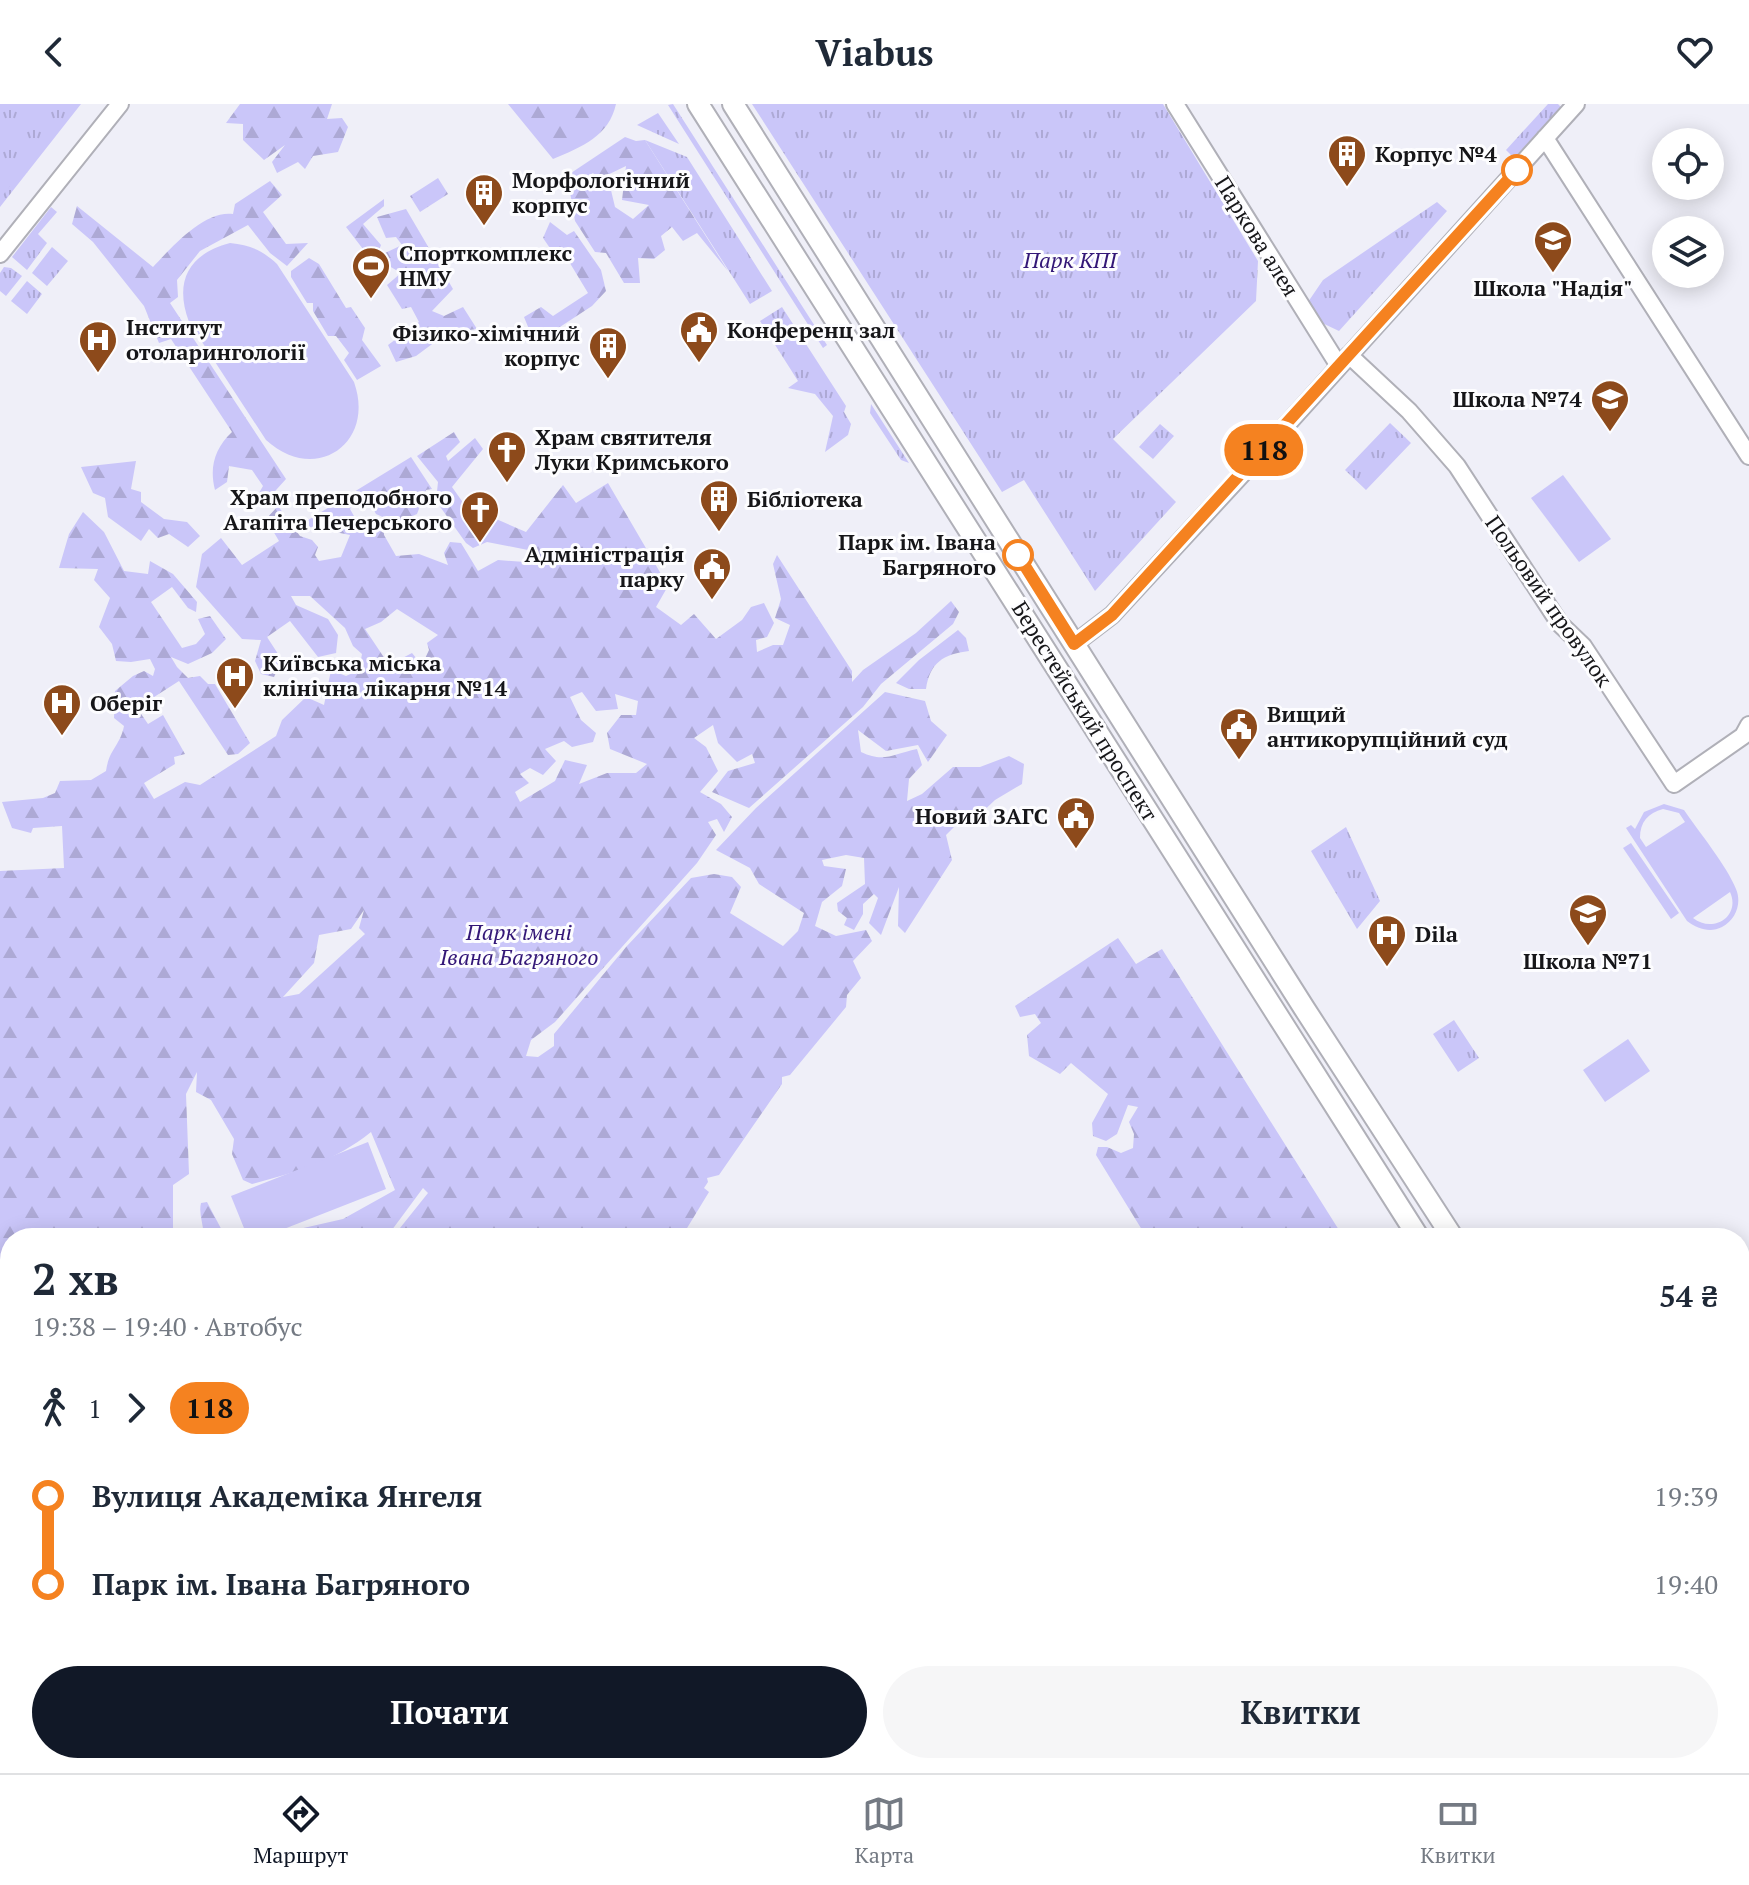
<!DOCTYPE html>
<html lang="uk">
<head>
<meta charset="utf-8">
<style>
	:root { --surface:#fff; --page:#f6f6f7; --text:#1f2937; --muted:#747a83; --line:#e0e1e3; --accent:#111827 }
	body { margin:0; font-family:"PT Serif",serif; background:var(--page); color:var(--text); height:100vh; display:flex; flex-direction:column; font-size:30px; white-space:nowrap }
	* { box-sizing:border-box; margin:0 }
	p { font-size:26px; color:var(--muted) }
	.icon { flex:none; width:44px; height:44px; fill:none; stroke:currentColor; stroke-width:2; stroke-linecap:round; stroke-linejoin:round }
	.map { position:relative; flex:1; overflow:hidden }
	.sheet { position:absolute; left:0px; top:1124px; width:1750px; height:546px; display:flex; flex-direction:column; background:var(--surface); border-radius:32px 32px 0 0; box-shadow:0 4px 20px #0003 }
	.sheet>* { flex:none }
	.badge { padding:0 16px; border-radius:26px; font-size:28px; line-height:52px }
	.buttons { position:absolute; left:1652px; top:24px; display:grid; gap:16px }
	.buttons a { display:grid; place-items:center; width:72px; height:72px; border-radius:50%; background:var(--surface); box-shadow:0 4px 20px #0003; font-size:40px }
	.map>.badge { position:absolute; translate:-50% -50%; box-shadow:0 0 0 4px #fff }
	.legs { display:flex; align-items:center; gap:12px; height:88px; padding:0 32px; font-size:26px }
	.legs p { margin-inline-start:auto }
	.overview { display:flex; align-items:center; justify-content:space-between; height:136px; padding:0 32px }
	h1 { font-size:44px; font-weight:800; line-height:60px }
	.action { display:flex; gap:16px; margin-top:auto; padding:16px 32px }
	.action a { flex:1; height:92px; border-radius:48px; background:var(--accent); color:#fff; font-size:32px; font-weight:800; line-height:92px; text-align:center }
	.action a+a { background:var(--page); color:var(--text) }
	ul { padding:0 32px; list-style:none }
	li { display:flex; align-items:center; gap:28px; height:88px; font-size:30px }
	li i { display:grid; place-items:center; width:12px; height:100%; margin:0 10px; background:currentColor }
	li i::after { content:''; width:20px; height:20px; margin:-10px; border:6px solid; border-radius:50%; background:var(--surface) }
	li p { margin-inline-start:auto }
	li:first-child i { background:linear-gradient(#0000 50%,currentColor 0) }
	li:last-child i { background:linear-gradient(currentColor 50%,#0000 0) }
	header { display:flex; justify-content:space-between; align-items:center; height:104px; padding:0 32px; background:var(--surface); font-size:36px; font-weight:800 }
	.tab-bar { display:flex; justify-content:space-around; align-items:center; height:112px; border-top:2px solid var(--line); background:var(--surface); font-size:22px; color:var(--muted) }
	.tab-bar a { display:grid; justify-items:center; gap:4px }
	.tab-bar .on { color:var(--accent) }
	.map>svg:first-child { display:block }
</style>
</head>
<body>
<header><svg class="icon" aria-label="back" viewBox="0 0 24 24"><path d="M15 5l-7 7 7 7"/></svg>Viabus<svg class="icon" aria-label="heart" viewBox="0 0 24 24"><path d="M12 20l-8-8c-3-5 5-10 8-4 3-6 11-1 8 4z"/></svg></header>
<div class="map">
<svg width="1749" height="1669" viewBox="0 0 1749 1669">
	<defs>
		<pattern id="grass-tufts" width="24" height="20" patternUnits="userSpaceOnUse" patternTransform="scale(2)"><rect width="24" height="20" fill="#cac6f9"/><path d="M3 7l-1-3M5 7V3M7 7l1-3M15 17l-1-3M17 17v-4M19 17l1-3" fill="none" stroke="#ada9d5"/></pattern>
		<pattern id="forest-firs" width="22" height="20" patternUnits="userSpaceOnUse" patternTransform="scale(2)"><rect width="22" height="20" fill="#cac6f9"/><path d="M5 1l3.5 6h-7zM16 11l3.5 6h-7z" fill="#ada9d5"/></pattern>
	</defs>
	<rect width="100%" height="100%" fill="#efeff8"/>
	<path fill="url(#grass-tufts)" d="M0,0H81L0,103Z
		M673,0L827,241L823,244L668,1Z
		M752,0H1163L1258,157L1256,197L1113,335L1176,398L1095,487L1024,376L1002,388Z
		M1548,0H1558L1561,3L1514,54L1506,46Z
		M658,9L679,40L637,21Z
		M645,36L687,53L772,187L750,200Z
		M1437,98L1447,107L1339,227L1320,218L1308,198L1323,176Z
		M51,103L57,108L38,130L47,139L27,166L12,153Z
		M52,143L68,157L47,182L32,169Z
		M4,163L11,164L22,172L6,192L0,187V169Z
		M27,177L42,190L27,210L11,197Z
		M782,203L846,302L844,308L851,320L848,331L825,348L833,312L815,290L788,284L798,277L760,217Z
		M871,300L909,359L901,356L870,309Z
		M1390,319L1411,339L1366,386L1345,366Z
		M1160,320L1174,332L1153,355L1139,343Z
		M1346,723L1380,797L1357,825L1311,747Z
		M1454,916L1479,954L1458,968L1433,930Z
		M1626,1660H1717L1723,1669H1632Z"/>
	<path fill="url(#forest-firs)" fill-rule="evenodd" d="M240,0H332L327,15L342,14L348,23L338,48L313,52L305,65L298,58L277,69L272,58L285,41L264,56L243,36V20L226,19Z
		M508,0H616C609,32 582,43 553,55Z
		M625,33L636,37L645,36L728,167L697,129L683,137L672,123L661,132L665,146L654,155L638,154L640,179H624L606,149L595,148L575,117L570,88L587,80L595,84L610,82L615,103L633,115L649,101L622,96L626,62L599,75L593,69L570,84L568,71Z
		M24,63L0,95V68Z
		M438,74L448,90L420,108L410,92Z
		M270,77L282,91L263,108L286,140L308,139L287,162L270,149L248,121L200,147L177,176L178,193L170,199L286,375L267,396L259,389L263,382L252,366L229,362L227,378L215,386C209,363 215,344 232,328L171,235L159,239L144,202L93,138L72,120L77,102L153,163C171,144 204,106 233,110L235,100Z
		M384,95V102L363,120L381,141L378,149H366L346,123Z
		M406,105L453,185L432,207L444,212L463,203L477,225L447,229L416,252L396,258L388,241L419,218L411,203L402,205L387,181L401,169L384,159L385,149L402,141L396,133L386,134L377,113Z
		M550,118L567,131L574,127L601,166L606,187L592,202L540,236L531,230L524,213L541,203L553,212L588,189L565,151L554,150L543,134Z
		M309,154L319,160L346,204L351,203L365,224L362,236L381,262L357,276L344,256L349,249L336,232H328L313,207V199H307L291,173V167Z
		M454,328L460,338L446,352L448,357L475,334L483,345L452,383L474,414L487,411L526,428L563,381L576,399L608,379L668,482L656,503L681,521L694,510L716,535L742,516L751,503L764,499L774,519L767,533L756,536L757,548L773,541H783L790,521L775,514L781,495L773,460L777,451L852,567V578L863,566L916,529L951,497L959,508L953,520L881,580L863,603L749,704L712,688L728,667L755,659L752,650L737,658L718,639L713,621L694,634L706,643L718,667L700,688L721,700L732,713L724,728L717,715L708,718L716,731L697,759L555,918L531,936L526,952L538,953L554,942V930L626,843L691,774L714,770L732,773L741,783L730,809L783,842L798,827L804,809L759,780L750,764L716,746L756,704L885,588L925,597L931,617L947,631L928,658L918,641L886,647L858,626L861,648C884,659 893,650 917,645L922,661L909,675L907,697L922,690L953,663H980L1009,652L1024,660L1022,680L995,696L975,715L960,717L946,731L952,756L905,829L898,822L899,783L881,831L869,819L878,794L874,790L863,800V810L854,826L844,821L847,814L838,807L837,799L865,780L864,754L846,751L822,756L824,762L846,765L842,782L822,798L815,822L836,832L866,826L872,837L853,857L861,874L847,891L846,903L790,971L782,973V980L719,1071L707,1074L708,1078L704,1084L709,1088L681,1134H392L428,1089L423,1084L386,1134H291L299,1125L343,1115L395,1086L371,1028C335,1057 297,1068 252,1080L243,1076L232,1050L234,1035L211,996L196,988L197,968L186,990L189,1070L173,1081V1134H10V1185L0,1175V767L64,764L62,722L33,724L31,729L12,724L2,698L43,694L55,689L60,677L91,676L106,667C109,645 120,642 124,622L114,614L115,587L133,572L144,567L153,572L155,565L150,555L131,558L116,557L112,540L99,523L110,494L94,476L98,465L59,464L69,430L83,408L104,428L124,467L148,470L150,457L173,470L197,498L196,508L188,504L172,483L151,498L182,544L196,540L205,530L198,515L210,512L226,535L212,549L188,560L171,553L177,563L188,574L200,572L208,580H215L250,639L238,650L228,651L179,577L137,604L148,620L163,611L185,650L174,653L175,660L144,679L154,695L185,678L200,681L276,632L282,616L306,593L324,601L331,566L346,572L359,566L362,550L353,542L345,524L310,492H291L296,501L328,515L338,531L336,549L318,553L290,517L267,533L282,556L274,573L261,570L255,557L261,536L242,535L196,483L202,450L221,434L242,461L279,437L266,415L278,402L300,432L312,436L318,443L315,451L319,457L341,453L350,431L300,421L411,353L432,385L426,386L417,410L396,419L376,410L370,399L355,397L350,405L359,421L383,414L384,431L396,452L419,450L448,461L444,449L450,438L461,439L478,467L498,456L525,458L528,446L487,438L473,444L466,439L436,397L438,378L417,352ZM397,505L438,531L427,539L429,546L422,561L412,549L389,561L365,525L381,518ZM582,588L596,607L618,605L615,590L638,597L636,611H621L607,629L610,645L647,660L636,669H607L579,680L587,661L565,656L555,677L520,698L515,688L529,679L520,670L530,664L543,671L556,657L545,645L564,637L572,643L593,638L596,629L581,616L570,593ZM364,806L359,824L365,830L299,890L283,893L314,859L319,831L351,825Z
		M136,357L131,385L141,388V398L164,415L187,418L200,432L188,443L169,430L158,434L149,425L141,437L108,413L105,394L93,389L81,363Z
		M958,526L966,534L969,547C943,550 930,559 926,585H909L896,579L919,556Z
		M1118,834L1136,860L1162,845L1344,1134H1147L1096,1051L1098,1043H1107L1121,1049L1133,1044L1134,1030L1129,1018L1138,1003L1128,1001L1117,1030L1106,1037L1093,1032L1092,1019L1108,990L1071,959L1060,970L1029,952L1027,931L1041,919L1035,910L1020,913L1015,902Z
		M207,1098L226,1134H203C205,1122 198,1111 201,1099Z
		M0,1299L10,1315V1366L0,1355Z
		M256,1660H301L306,1669H274Z
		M320,1660H355L348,1669H314L311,1665Z"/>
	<path fill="#cac6f9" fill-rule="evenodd" d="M230,139C250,141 262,146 277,160L354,278C376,340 315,381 266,336L189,218C174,178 188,150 230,139Z
		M1563,371L1611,435L1579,458L1531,394Z
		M1664,700L1684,706C1699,728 1727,762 1736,785C1742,799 1736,816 1722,823C1710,829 1698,825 1687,817L1626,724L1631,721L1635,725L1644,708ZM1663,705L1679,709L1685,718L1646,743L1640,734C1640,718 1648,709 1663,705ZM1730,788C1741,812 1713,830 1693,814Z
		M1631,739L1679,809L1671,815L1623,744Z
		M1628,935L1650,967L1605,998L1583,966Z
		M368,1038L386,1085L261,1134H248L231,1092Z"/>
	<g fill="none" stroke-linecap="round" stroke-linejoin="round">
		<defs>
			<path id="minor" d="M1175,0L1339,262
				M1545,34L1749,352
				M0,150L120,0
				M1349,251L1409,307L1457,362L1560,520L1583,542L1674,680L1743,632L1749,621
				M1074,540L1112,511L1245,367L1576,0
				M244,1660L247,1669"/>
			<path id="major" d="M698,0L1419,1134
				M733,0L1304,904L1453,1134
				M1740,1170L1749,1172
				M1740,1197L1749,1199
				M1740,1324L1749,1318
				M1740,1348L1749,1342
				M1740,1576L1749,1590
				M1740,1636L1749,1650
				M1211,1669L1224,1660
				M1251,1669L1264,1660"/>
		</defs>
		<use href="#minor" stroke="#b0b0b8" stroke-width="20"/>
		<use href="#major" stroke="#b0b0b8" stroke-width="24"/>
		<use href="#minor" stroke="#fff" stroke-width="16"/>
		<use href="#major" stroke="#fff" stroke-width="20"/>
	</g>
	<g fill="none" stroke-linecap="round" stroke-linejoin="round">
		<defs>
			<path id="line-1" d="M1018,451L1074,540L1112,511L1517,66"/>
		</defs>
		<use href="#line-1" stroke="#fff" stroke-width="18"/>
		<use href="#line-1" stroke="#f58220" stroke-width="12"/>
	</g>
	<defs>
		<symbol id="building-pin" viewBox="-11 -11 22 30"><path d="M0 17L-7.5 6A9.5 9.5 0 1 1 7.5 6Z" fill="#8d4a1b" stroke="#fdfdff"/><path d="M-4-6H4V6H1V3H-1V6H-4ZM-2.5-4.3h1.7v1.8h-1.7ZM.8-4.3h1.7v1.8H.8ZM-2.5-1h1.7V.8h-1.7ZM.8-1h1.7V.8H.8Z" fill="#fff"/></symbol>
		<symbol id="school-pin" viewBox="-11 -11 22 30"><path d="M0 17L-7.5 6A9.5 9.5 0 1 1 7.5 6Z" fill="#8d4a1b" stroke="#fdfdff"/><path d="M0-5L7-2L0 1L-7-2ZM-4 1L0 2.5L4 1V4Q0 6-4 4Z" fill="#fff"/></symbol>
		<symbol id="stadium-pin" viewBox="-11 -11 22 30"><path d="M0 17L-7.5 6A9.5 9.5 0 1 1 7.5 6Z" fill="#8d4a1b" stroke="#fdfdff"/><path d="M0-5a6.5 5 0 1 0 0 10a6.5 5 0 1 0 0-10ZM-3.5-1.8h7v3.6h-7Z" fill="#fff"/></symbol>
		<symbol id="civic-pin" viewBox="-11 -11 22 30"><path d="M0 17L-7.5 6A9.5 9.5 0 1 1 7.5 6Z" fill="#8d4a1b" stroke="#fdfdff"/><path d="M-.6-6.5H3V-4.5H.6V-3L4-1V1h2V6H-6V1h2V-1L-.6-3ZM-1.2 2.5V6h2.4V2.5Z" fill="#fff"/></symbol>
		<symbol id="hospital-pin" viewBox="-11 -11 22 30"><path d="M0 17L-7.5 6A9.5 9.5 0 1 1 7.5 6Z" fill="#8d4a1b" stroke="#fdfdff"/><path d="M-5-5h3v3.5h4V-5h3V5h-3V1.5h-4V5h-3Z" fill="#fff"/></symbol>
		<symbol id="church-pin" viewBox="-11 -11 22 30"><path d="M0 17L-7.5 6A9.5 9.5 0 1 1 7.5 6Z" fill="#8d4a1b" stroke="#fdfdff"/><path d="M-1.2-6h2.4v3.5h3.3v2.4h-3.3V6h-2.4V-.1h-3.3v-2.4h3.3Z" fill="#fff"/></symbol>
	</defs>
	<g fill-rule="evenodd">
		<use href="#building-pin" x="1325" y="28" width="44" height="60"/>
		<use href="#building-pin" x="462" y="67" width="44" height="60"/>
		<use href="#school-pin" x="1531" y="114" width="44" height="60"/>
		<use href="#stadium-pin" x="349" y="140" width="44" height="60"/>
		<use href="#civic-pin" x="677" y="204" width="44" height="60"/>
		<use href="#hospital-pin" x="76" y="214" width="44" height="60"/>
		<use href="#building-pin" x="586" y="220" width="44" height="60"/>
		<use href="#school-pin" x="1588" y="273" width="44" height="60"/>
		<use href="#church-pin" x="485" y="324" width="44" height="60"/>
		<use href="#building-pin" x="697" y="373" width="44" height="60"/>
		<use href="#church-pin" x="458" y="384" width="44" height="60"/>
		<use href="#civic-pin" x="690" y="441" width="44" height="60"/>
		<use href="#hospital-pin" x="213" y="550" width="44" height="60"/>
		<use href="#hospital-pin" x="40" y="577" width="44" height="60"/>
		<use href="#civic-pin" x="1217" y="601" width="44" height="60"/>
		<use href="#civic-pin" x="1054" y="690" width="44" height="60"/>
		<use href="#school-pin" x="1566" y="787" width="44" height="60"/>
		<use href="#hospital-pin" x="1365" y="808" width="44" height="60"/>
	</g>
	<g fill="#fff" stroke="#f58220" stroke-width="4">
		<circle cx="1517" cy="66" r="14"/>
		<circle cx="1018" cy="451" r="14"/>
	</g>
	<g text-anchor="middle" stroke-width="6" stroke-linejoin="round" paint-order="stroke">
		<g font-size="22" font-weight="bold" fill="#161619" stroke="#fdfdff" text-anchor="start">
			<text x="1375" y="58">Корпус №4</text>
			<text x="512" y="84">Морфологічний<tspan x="512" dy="25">корпус</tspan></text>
			<text x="399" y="157">Спорткомплекс<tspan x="399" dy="25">НМУ</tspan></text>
			<text x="1553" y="192" text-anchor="middle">Школа "Надія"</text>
			<text x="126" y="231">Інститут<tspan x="126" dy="25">отоларингології</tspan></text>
			<text x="727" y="234">Конференц зал</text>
			<text x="580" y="237" text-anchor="end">Фізико-хімічний<tspan x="580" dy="25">корпус</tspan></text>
			<text x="1582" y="303" text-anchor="end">Школа №74</text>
			<text x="535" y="341">Храм святителя<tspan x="535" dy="25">Луки Кримського</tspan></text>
			<text x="452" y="401" text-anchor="end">Храм преподобного<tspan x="452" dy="25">Агапіта Печерського</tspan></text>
			<text x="747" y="403">Бібліотека</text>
			<text x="684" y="458" text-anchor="end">Адміністрація<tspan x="684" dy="25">парку</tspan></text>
			<text x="263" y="567">Київська міська<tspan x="263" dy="25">клінічна лікарня №14</tspan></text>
			<text x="90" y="607">Оберіг</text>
			<text x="1267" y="618">Вищий<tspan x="1267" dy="25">антикорупційний суд</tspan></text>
			<text x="1048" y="720" text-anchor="end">Новий ЗАГС</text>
			<text x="1415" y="838">Dila</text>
			<text x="1588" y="865" text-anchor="middle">Школа №71</text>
		</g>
		<g font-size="22" fill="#161619" stroke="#fdfdff">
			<text transform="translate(1257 132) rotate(58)" y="8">Паркова алея</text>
			<text transform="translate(1549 497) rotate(55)" y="8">Польовий провулок</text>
			<text transform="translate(1085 607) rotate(58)" y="8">Берестейський проспект</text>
		</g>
		<g font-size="22" font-style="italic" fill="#331777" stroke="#fdfdff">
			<text x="1070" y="164">Парк КПІ</text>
			<text x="519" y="836">Парк імені<tspan x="519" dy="25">Івана Багряного</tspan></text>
		</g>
		<g font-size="22" font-weight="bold" fill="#161619" stroke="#fdfdff" text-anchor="end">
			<text x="996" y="446">Парк ім. Івана<tspan x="996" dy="25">Багряного</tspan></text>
		</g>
	</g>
</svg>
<div class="buttons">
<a><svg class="icon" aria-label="locate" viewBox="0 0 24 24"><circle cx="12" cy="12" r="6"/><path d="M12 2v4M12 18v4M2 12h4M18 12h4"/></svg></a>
<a><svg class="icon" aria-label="layers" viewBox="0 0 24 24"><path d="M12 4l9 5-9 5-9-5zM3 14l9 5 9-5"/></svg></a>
</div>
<b class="badge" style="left:1264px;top:346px;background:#f58220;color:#111">118</b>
<section class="sheet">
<div class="overview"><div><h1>2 хв</h1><p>19:38 – 19:40 · Автобус</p></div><b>54 ₴</b></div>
<div class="legs"><svg class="icon" aria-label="walk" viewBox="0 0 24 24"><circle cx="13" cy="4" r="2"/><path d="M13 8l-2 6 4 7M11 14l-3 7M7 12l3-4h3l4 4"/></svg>1<svg class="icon" aria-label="forward" viewBox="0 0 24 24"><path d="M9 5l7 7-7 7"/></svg><b class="badge" style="background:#f58220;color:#111">118</b></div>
<ul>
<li><i style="color:#f58220"></i><b>Вулиця Академіка Янгеля</b><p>19:39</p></li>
<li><i style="color:#f58220"></i><b>Парк ім. Івана Багряного</b><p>19:40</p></li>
</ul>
<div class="action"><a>Почати</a><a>Квитки</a></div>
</section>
</div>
<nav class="tab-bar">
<a class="on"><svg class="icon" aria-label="directions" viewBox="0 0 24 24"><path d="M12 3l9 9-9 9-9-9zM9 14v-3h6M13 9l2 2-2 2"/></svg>Маршрут</a>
<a><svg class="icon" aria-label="map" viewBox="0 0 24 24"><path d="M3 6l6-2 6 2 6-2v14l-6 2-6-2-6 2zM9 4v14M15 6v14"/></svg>Карта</a>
<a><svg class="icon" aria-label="tickets" viewBox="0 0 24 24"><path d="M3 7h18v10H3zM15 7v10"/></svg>Квитки</a>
</nav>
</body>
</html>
